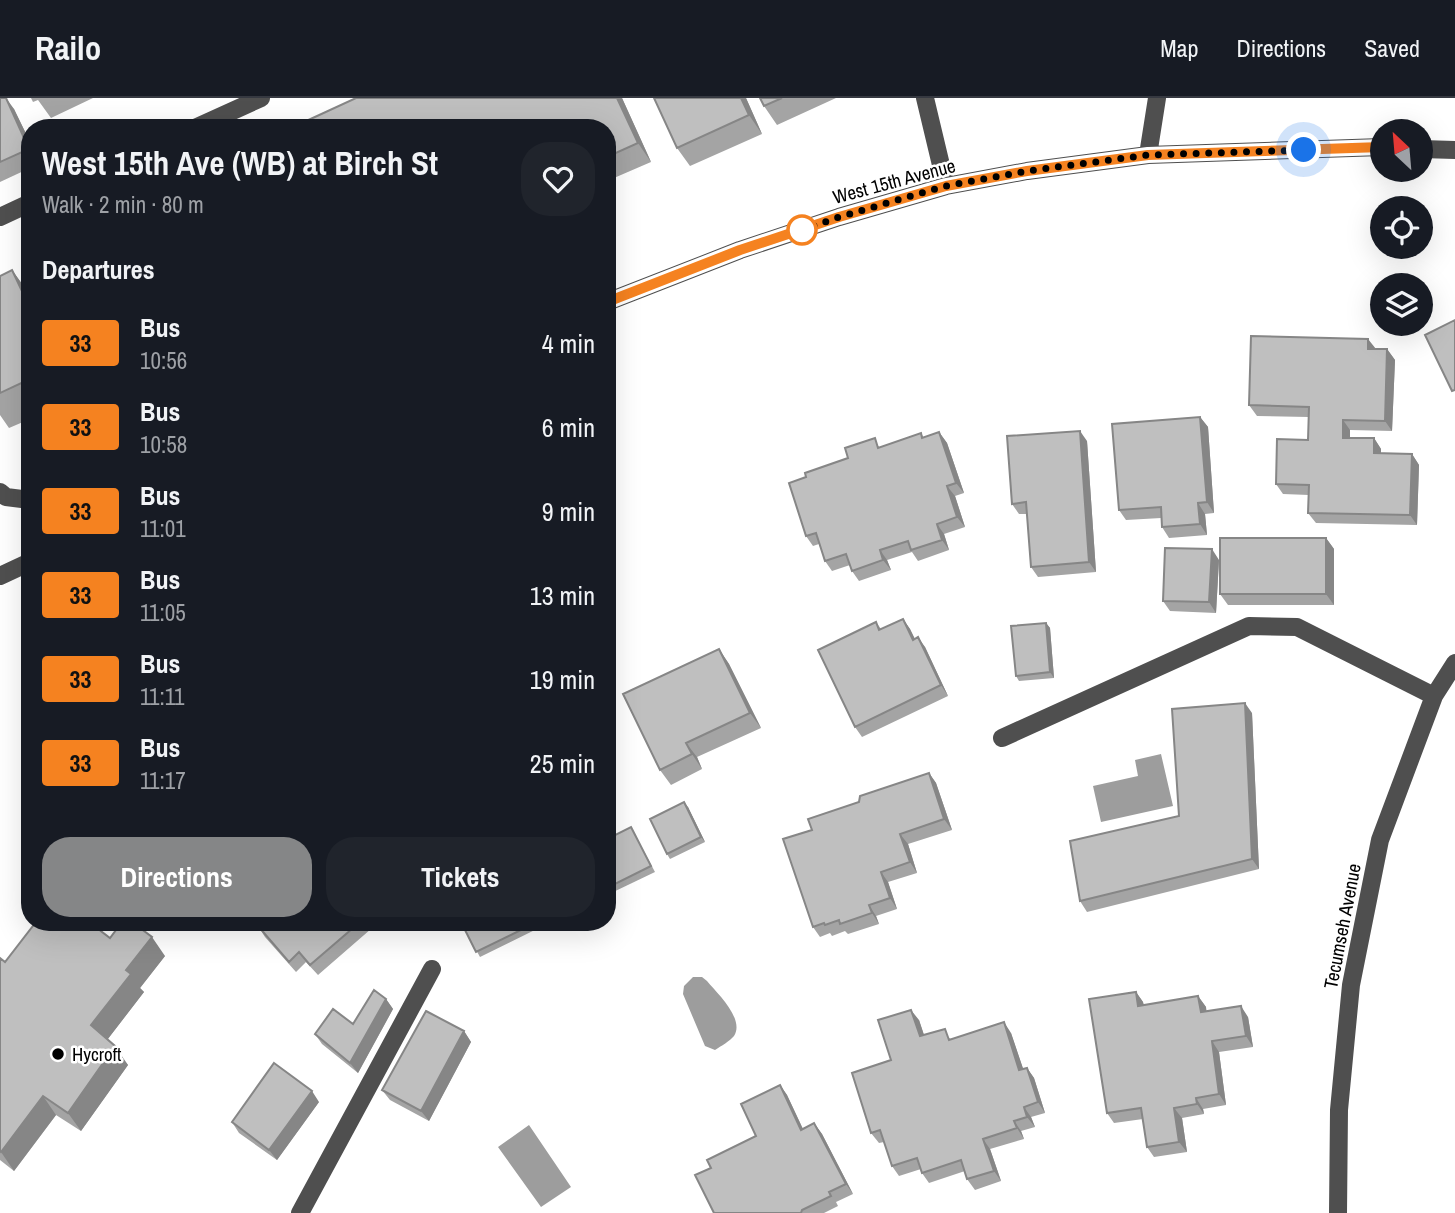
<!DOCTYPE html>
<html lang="en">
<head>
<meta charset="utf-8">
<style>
	:root { --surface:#171b24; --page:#20242c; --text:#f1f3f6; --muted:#9ea1a6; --line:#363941; --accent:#858687 }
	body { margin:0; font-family:"Archivo Narrow",sans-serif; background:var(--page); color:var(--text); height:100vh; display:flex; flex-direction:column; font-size:26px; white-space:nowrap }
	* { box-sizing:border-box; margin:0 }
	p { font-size:23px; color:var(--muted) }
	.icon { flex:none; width:38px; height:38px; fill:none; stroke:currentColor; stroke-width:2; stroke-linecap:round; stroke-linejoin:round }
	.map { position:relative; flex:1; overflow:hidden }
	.sheet { position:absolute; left:21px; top:21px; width:595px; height:812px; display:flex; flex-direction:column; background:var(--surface); border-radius:28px; box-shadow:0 7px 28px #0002 }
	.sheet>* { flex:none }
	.badge { padding:0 14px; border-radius:5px; font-size:24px; line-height:46px }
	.needle { width:46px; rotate:334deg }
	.controls { position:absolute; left:1370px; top:21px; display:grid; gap:14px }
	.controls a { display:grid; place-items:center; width:63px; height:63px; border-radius:50%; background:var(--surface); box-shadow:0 7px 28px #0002; font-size:35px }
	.you { position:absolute; width:35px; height:35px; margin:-18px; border:5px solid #fff; border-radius:50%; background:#1a73e8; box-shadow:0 0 0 10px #1a73e833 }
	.map>.badge { position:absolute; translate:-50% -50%; box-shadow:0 0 0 4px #fff }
	h2 { padding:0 21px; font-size:26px; line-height:63px }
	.round { display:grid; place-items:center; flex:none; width:74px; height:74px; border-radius:28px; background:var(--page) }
	.headline { display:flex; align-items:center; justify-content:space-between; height:119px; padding:0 21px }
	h1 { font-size:33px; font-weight:700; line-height:52px }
	.primary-button { display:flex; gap:14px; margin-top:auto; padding:14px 21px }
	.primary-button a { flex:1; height:80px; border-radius:28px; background:var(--accent); color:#fff; font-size:28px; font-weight:700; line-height:80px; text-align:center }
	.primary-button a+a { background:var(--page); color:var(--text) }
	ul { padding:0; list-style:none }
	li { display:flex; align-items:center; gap:21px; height:84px; padding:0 21px }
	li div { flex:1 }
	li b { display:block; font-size:26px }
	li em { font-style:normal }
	li .badge { min-width:77px; font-weight:700; text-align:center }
	header { display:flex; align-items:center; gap:42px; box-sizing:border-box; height:98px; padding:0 35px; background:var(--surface); border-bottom:2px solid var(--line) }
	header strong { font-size:33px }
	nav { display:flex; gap:38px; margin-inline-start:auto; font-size:24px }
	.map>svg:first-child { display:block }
</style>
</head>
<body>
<header>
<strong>Railo</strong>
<nav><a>Map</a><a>Directions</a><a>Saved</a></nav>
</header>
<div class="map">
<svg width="1455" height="1115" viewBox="0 0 1455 1115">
	<rect width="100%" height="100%" fill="#fff"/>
	<path fill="#9d9d9d" d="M1161,656L1173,708L1101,724L1093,688L1138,678L1135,662Z
		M693,879H702L707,883C717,895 745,921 734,938C730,943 721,948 715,952L705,948L683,896L684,888Z
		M529,1027L571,1089L541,1109L498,1049Z"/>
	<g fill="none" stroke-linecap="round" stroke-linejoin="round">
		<path stroke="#4f4f4f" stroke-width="18" d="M925,0L946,88
			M195,30L261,0
			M1421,51L1455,52
			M1148,57L1157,0
			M0,119L30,105
			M607,204L740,152L839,119L946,88L1027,73L1148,57L1382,49
			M0,394L6,399L30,402
			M0,478L30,464
			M1002,640L1249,528L1297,529L1434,598
			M300,1115L432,871
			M1338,1115L1339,1012L1351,887L1380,742L1434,598L1455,565"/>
	</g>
	<path fill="#a4a4a4" d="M0,0L14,11L30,44V70L0,84Z
		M31,0H93L51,20L38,2L33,4Z
		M622,0L651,64L607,83V30Z
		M746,0L762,36L690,68L677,50Z
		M760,0H836L777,27L764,8Z
		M12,172L30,197V321L9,330L0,317V178Z
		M1376,251H1387L1395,262L1392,333L1350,332V340H1374L1381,351V355L1412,356L1419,367L1417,427L1316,425L1308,415L1309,397L1283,396L1276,386L1308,342L1309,319L1257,318L1249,307Z
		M1200,319L1208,329L1214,415L1205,416L1207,437L1169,440L1162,429L1161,420L1126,422L1119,412Z
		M939,334L947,345L964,395L955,398L965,429L944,436L949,452L918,463L912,454L887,462L891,472L859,483L852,473L850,467L832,473L825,463L819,446L813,448L806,438V379L880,349L921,335L924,340Z
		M1087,343L1096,474L1038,479L1031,469L1027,416H1019L1012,406Z
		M1326,440L1334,451V507H1228L1220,496Z
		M1219,462L1216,515L1170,513L1163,503Z
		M903,521L910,531L915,541L925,549L948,598L862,639L855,629L876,524L881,531Z
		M1046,525L1050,530L1054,580L1019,583L1016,578Z
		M719,551L729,566L761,630L697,659L702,671L671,687L660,672Z
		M1252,615L1259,771L1087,814L1080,803L1179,718Z
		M607,673L616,689L607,694Z
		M929,675L936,685L952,732L908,746L917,775L888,784L897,811L876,818L879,826L848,836L845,833L832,838L830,835L820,839L813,829L812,732L859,704Z
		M688,709L705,744L670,761L667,756Z
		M631,729L655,774L607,797V741Z
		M263,824H379L318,877L306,864L296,874L265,839L258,828Z
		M461,824H551L480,859Z
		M57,828L110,840L165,858L140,890L144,894L107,942L128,967L81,1033L56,1017L14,1073L0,1062V860L5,864Z
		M1136,894L1143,904L1144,907L1198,898L1206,909V913L1248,919L1253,949L1219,954L1226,1007L1203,1011L1204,1016L1182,1020L1187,1054L1154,1059L1147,1049L1143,1021L1114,1025L1107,1015Z
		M386,901L393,911L358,975L322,946L315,936L353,926Z
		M919,922L924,937L952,941L1011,935L1023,971L1027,970L1034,980L1045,1015L1031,1019L1035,1029L1021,1033L1024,1041L990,1051L1001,1083L975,1092L967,1081L965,1073L929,1085L922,1075L921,1071L899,1078L892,1068L884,1044L879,1045L871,1035L891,962Z
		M464,933L471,944L429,1023L390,1002L382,992Z
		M780,987L787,997L803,1031L814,1025L822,1036L853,1096L836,1104L838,1108L824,1115H714L711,1070L756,1038Z
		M319,1004L277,1062L239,1035L232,1024Z"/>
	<path fill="#868686" d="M6,0L14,11L30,44V51Z
		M617,0H622L651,64L638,45Z
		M741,0H746L762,36L749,17Z
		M12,172L30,197V210Z
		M1368,241L1376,251H1368Z
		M1387,251L1395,262L1392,333L1385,323Z
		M1200,319L1208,329L1214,415L1207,404Z
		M1343,322L1350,332V350L1343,340Z
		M1080,333L1087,343L1096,474L1089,464Z
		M939,334L947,345L964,395L956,385Z
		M1374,340L1381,351V365L1374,355Z
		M1412,356L1419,367L1417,427L1410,417Z
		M947,388L955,398L965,429L957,419Z
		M1198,405L1205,416L1207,437L1200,426Z
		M937,426L944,436L949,452L942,442Z
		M1326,440L1334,451V507L1326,496Z
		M1212,451L1219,462L1216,515L1209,504Z
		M880,452L887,462L891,472L883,462Z
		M903,521L910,531L920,552L913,542Z
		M1046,525L1050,530L1054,580L1050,574Z
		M918,539L925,549L948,598L941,587Z
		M719,551L729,566L761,630L750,615Z
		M1245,605L1252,615L1259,771L1252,761Z
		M686,645L697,659L702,671L692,656Z
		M929,675L936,685L952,732L944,721Z
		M684,704L688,709L705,744L701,739Z
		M900,736L908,746L917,775L910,764Z
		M881,774L888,784L897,811L890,800Z
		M869,807L876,818L879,826L872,815Z
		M152,839L165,858L140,890L144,894L104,946L91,927L126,872Z
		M1136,894L1143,904L1145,918L1138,908Z
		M1198,898L1206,909L1208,924L1201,914Z
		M386,901L393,911L358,975L350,965Z
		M1241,908L1248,919L1253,949L1246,938Z
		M911,912L919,922L928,949L920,938Z
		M1004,924L1011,935L1027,982L1019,972Z
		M464,933L471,944L429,1023L421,1013Z
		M1212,943L1219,954L1226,1007L1219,996Z
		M115,948L128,967L81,1033L68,1015Z
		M1027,970L1034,980L1045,1015L1038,1004Z
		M780,987L787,997L808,1042L801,1032Z
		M312,993L319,1004L277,1062L269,1052Z
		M43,998L56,1017L14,1073L1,1054Z
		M1196,1000L1203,1011L1204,1016L1197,1006Z
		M1024,1009L1031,1019L1035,1029L1027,1019Z
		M1174,1010L1182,1020L1187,1054L1179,1044Z
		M1014,1023L1021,1033L1024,1041L1017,1030Z
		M814,1025L822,1036L853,1096L846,1086Z
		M983,1041L990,1051L1001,1083L994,1073Z"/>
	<path fill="#bfbfbf" stroke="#868686" stroke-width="2" d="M0,0H6L29,51L0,64Z
		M356,0H617L638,45L607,59V30H291Z
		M654,0H741L749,17L677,50Z
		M760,0H782L764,8Z
		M12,172L30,210V281L0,295V178Z
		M1455,222V292L1452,293L1425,237Z
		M1251,238L1368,241V251H1387L1385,323L1343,322V340H1374V355L1412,356L1410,417L1308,415L1309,387L1276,386L1277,341L1308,342L1309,309L1249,307Z
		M1200,319L1207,404L1198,405L1200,426L1162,429L1161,409L1119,412L1112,326Z
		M1080,333L1089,464L1031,469L1026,404L1012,406L1007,338Z
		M939,334L956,385L947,388L957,419L937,426L942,442L911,452L908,443L880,452L883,462L852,473L846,456L825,463L816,435L806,438L789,385L806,379L805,375L848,360L845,350L875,340L878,350L921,335L922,340Z
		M1220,440H1326V496H1220Z
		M1165,450L1212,451L1209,504L1163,503Z
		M903,521L913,542L918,539L941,587L855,629L818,552L876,524L879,532Z
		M1046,525L1050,574L1016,578L1011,528Z
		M719,551L750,615L686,645L692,656L660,672L623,596Z
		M1245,605L1252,761L1080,803L1070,743L1179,718L1172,611Z
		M607,675L612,684L607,687Z
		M929,675L944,721L900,736L910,764L881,774L890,800L869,807L872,815L840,826L839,822L825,827L824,825L813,829L783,741L812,732L808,721L859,704L860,698Z
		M684,704L701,739L667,756L650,721Z
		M631,729L651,768L607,790V741Z
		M36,824H52L57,828L60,824H89L110,840L122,824H132L152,839L126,872L131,876L91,927L115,948L68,1015L43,998L1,1054L0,1053V860L5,864Z
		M263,824H360L310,867L299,854L289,864L258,828Z
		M461,824H537L476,854Z
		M374,892L386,901L350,965L315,936L333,911L353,926Z
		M1136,894L1138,908L1198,898L1201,914L1241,908L1246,938L1212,943L1219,996L1196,1000L1197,1006L1174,1010L1179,1044L1147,1049L1141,1010L1107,1015L1089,901Z
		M911,912L920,938L945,931L949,942L1004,924L1019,972L1027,970L1038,1004L1024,1009L1027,1019L1014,1023L1017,1030L983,1041L994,1073L967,1081L961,1062L922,1075L917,1060L892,1068L880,1032L871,1035L852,975L891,962L878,922Z
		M426,913L464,933L421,1013L382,992Z
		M274,965L312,993L269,1052L232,1024Z
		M780,987L801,1032L814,1025L846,1086L829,1094L831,1098L802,1112L801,1115H714L695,1077L711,1070L707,1062L756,1038L741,1006Z"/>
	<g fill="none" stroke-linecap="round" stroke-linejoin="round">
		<defs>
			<path id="line" d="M607,204L740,152L839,119L946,88L1027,73L1148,57L1382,49"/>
		</defs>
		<use href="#line" stroke="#fff" stroke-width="16"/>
		<use href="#line" stroke="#f58220" stroke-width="10"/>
		<path stroke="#000" stroke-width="7" stroke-dasharray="0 12.6" d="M802,132L839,119L946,88L1027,73L1148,57L1304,52"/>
	</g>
	<circle fill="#fff" stroke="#f58220" stroke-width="3.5" cx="802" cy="132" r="14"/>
	<circle fill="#000" stroke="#fff" stroke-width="2.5" cx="58" cy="956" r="7"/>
	<g text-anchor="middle" stroke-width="5" stroke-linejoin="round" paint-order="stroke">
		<g font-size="19" fill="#000" stroke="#fff">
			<text transform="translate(894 83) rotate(-15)" y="7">West 15th Avenue</text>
			<text transform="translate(1342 828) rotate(-79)" y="7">Tecumseh Avenue</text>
		</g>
		<g font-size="19" fill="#000" stroke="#fff" text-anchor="start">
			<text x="72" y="963">Hycroft</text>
		</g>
	</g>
</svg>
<div class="controls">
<a><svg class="needle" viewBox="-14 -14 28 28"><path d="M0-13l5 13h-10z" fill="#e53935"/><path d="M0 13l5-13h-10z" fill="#9ea1a6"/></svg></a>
<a><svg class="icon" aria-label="locate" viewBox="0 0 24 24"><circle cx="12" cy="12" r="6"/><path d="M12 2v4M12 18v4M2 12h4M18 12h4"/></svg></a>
<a><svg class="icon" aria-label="layers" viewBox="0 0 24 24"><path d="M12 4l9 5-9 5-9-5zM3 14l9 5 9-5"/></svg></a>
</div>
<div class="you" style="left:1304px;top:52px"></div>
<section class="sheet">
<div class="headline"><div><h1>West 15th Ave (WB) at Birch St</h1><p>Walk · 2 min · 80 m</p></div><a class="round"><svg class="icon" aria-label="heart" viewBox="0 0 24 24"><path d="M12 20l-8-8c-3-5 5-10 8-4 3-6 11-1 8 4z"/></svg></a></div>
<h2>Departures</h2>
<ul>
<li><span class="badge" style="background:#f58220;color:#111">33</span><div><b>Bus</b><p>10:56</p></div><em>4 min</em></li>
<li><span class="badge" style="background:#f58220;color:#111">33</span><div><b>Bus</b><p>10:58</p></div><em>6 min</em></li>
<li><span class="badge" style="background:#f58220;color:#111">33</span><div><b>Bus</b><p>11:01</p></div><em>9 min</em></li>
<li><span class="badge" style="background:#f58220;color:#111">33</span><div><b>Bus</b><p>11:05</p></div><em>13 min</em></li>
<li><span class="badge" style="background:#f58220;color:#111">33</span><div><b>Bus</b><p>11:11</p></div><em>19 min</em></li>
<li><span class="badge" style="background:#f58220;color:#111">33</span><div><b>Bus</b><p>11:17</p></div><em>25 min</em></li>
</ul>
<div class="primary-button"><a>Directions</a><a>Tickets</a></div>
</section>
</div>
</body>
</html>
